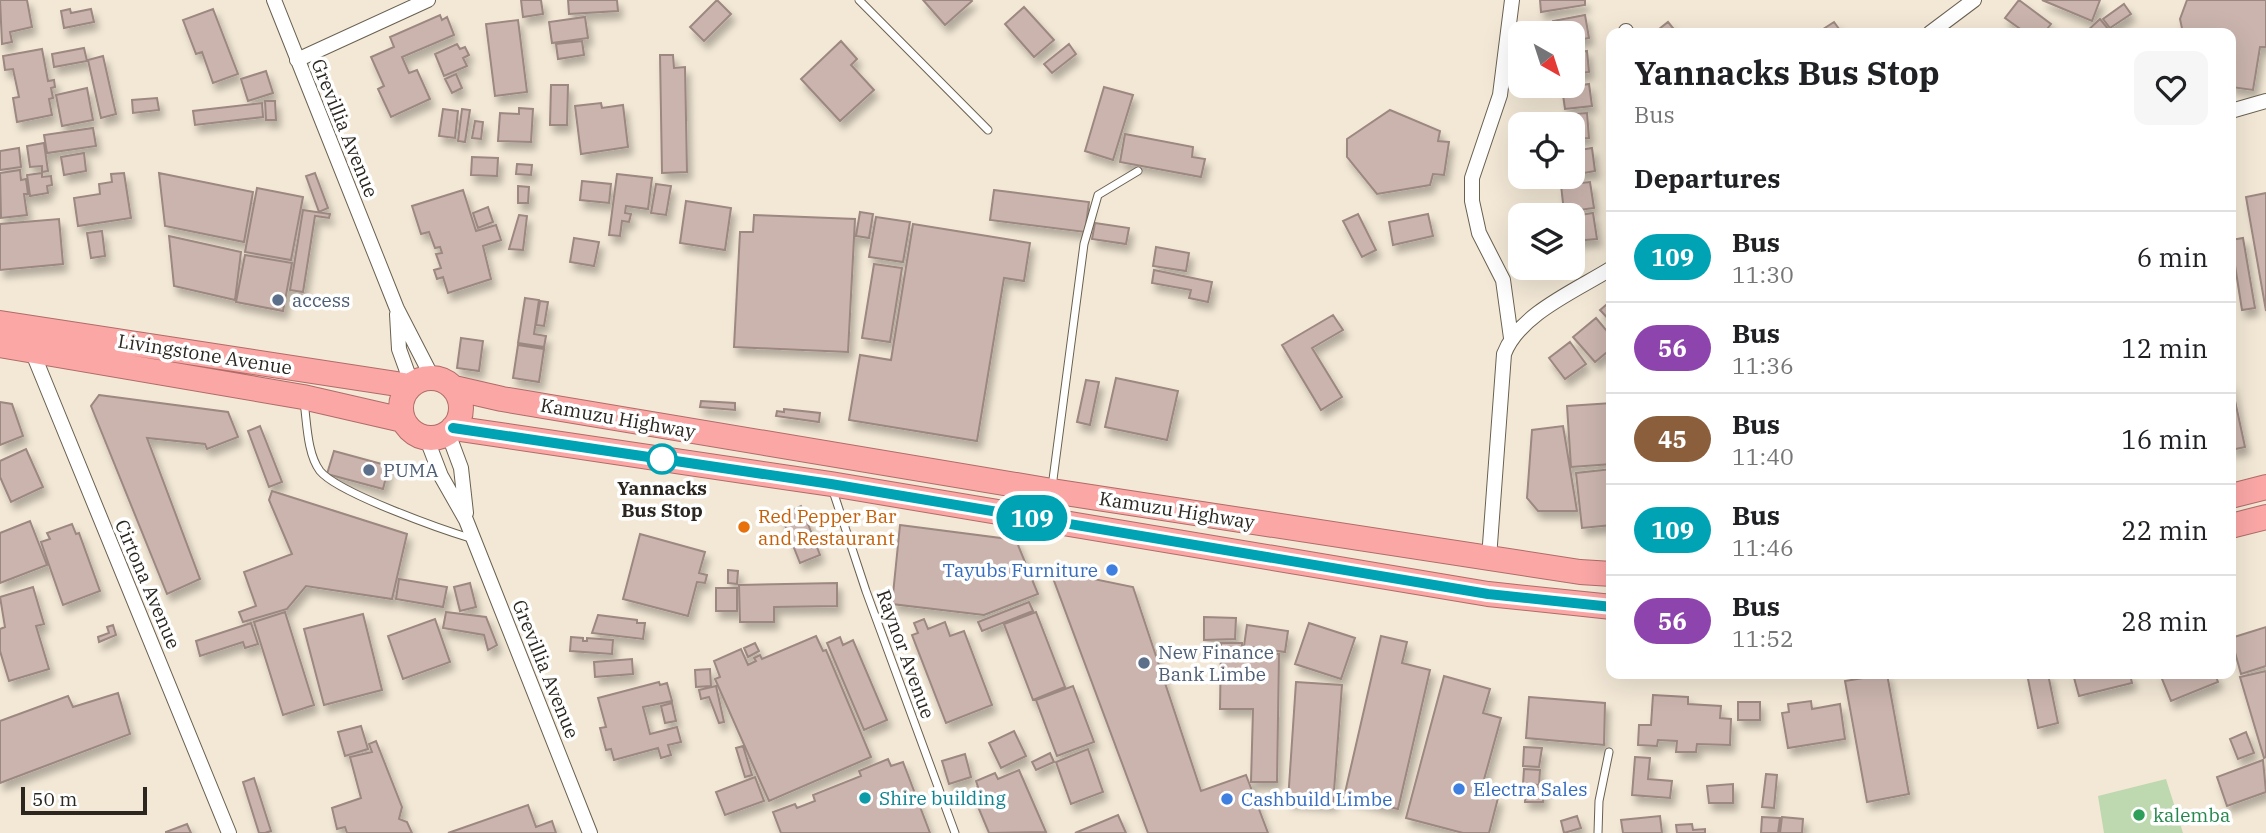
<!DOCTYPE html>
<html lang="en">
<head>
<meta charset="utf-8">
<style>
	:root { --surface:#fff; --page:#f6f6f6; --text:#202124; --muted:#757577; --line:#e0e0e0 }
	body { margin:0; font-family:"IBM Plex Serif",serif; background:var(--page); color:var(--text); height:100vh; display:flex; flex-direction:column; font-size:26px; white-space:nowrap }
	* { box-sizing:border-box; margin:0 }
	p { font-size:23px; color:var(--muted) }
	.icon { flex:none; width:38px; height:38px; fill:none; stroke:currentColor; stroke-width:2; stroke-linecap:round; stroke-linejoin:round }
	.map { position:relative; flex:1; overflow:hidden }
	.details { position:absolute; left:1606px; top:28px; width:630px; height:651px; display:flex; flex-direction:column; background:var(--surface); border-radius:14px; box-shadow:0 7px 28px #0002 }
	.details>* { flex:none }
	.badge { padding:0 14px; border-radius:23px; font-size:24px; line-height:46px }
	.needle { width:46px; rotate:141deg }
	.buttons { position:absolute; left:1508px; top:21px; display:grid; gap:14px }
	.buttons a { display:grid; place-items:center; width:77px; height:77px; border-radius:14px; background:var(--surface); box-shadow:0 7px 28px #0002; font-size:35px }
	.scale { position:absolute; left:21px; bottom:18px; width:126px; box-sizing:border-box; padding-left:7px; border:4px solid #2b2720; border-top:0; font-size:19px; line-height:24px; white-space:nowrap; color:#2b2720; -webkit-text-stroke:5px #fff; paint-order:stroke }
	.map>.badge { position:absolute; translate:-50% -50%; box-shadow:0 0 0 4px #fff }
	h2 { padding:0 28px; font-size:26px; line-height:63px }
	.round { display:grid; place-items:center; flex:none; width:74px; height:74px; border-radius:14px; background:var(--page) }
	.head { display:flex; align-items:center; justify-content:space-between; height:119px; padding:0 28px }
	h1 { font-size:33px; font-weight:700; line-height:52px }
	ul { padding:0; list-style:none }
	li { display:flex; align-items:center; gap:21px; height:91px; padding:0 28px; border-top:2px solid var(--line) }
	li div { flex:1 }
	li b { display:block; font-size:26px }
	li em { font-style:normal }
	li .badge { min-width:77px; font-weight:700; text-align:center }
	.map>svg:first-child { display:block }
</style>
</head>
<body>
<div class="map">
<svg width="2266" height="833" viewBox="0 0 2266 833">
	<defs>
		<filter id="shadow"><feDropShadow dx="4" dy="7" stdDeviation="3.5" flood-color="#0004"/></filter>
	</defs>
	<rect width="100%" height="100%" fill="#f3e8d6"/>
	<path fill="#bed8af" d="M2166,779L2183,833H2104L2098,796Z"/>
	<path fill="#cab4ad" stroke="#9c8881" stroke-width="2" filter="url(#shadow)" d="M0,0H27L32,27L10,32L12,42L2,44Z
		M521,0H541L543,14L523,17Z
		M568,0H617L618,11L569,14Z
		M717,0L731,14L704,41L690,27Z
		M923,0H971L972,1L945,25Z
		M1540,0H1585V5L1541,12Z
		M2019,0L2051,24L2044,33H2026L2005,18Z
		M2042,0H2100L2092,21Z
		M2187,0H2266V47H2260L2253,90L2231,87V33H2183L2180,19Z
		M2124,4L2131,14L2110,28L2103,19Z
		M1024,7L1054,40L1034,57L1005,24Z
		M70,9L71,13L91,9L94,22L64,28L61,11Z
		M213,9L238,74L213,83L202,52L196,54L183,20Z
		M440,15L442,20L447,17L454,35L402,57L409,73L417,70L430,99L391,117L378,89L384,86L371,57L394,47L390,37Z
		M1585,15L1589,38L1573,41V33H1555L1553,21Z
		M585,17L588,38L552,43L549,22Z
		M2100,19L2109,30L2105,33H2085Z
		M518,20L527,92L495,96L486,24Z
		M1668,22L1677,33H1654Z
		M1834,22L1842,33H1817Z
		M582,41L584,55L558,59L556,44Z
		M841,41L857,59L851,65L874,90L840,121L801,79Z
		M457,44L460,49L465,47L469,55L463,58L467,66L444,76L435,54Z
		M1069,44L1076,54L1052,73L1044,64Z
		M84,48L87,61L54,67L52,54Z
		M42,49L48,81L54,80L55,87L51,88L53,98L49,99L52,115L17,122L13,98L19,97L13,69L5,70L3,56Z
		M1587,51L1589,72L1573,74V53Z
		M660,55H673L674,68L685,67L687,172L662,173Z
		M103,56L116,114L101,118L88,60Z
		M266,71L273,93L248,101L241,79Z
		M456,74L462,88L452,93L445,79Z
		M1589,84L1592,106L1565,109L1562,88Z
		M551,85H568L567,125H550Z
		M1104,87L1133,95L1113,160L1085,151Z
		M87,88L93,120L62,126L56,95Z
		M157,98L159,110L133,113L132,100Z
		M265,101H275L276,120H266Z
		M262,103L263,117L195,125L193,111Z
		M601,103L602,108L623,105L628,147L581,154L575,106Z
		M519,108L533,109L531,142L498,141L500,113L519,114Z
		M443,109L458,111L455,138L439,136Z
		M462,109L470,110L465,142L458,141Z
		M1390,110L1440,131L1438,141L1449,142L1444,175L1433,174L1430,185L1377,194L1347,157V139Z
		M1587,113L1589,138L1573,139V124H1561L1560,115Z
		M475,121L483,122L481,139L472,138Z
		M93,128L96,146L47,153L44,135Z
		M1125,134L1193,147L1192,157L1205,159L1201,177L1120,162Z
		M44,143L48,171L42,172V166L30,167L27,146Z
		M19,148L21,167L0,170V151Z
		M1592,148L1595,171L1573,175V151Z
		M84,153L86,171L64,175L61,157Z
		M472,157L498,158L497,176L471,175Z
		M517,164L532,165L531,175L516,174Z
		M20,170L21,180L26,179L28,194H24L27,215L1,218L0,173Z
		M42,173V177L51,176L52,185L47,186L48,193L30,196L27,175Z
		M124,173L131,218L78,226L74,198L100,194L99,184L112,182L111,174Z
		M159,173L253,192L244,242L165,226Z
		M315,173L328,208L319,212L306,176Z
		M617,174L652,178L648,209L626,206L625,213L631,214L629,222L622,221L620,236L609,235Z
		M582,181L611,184L609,203L580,200Z
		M1590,182L1594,208L1564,212L1561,185Z
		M656,184L671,186L666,215L651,213Z
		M518,186L529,187L528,203H518Z
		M257,188L303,197L291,260L245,252Z
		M463,190L476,231L496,225L501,240L483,246L491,279L448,293L443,277L437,279L434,270L441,268L436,254L442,253L440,247L435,248L429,232L421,234L412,206Z
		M994,190L1089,202L1085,232L990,220Z
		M2266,193V311L2246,197Z
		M686,201L731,208L725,250L680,243Z
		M488,207L493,222L478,228L473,213Z
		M303,210L330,214L329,218L315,216L303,292L290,290Z
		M860,212L873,214L869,238L856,236Z
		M1593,213L1597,239L1573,241V216Z
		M1358,214L1376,250L1362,257L1343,221Z
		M1428,214L1433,236L1393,245L1389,222Z
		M519,215L527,216L523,250L509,249Z
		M754,215L855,219L848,352L734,347L740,232H753Z
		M876,217L910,222L903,262L869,257Z
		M59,219L63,264L0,270V224Z
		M1095,223L1129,228L1126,244L1092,239Z
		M913,224L1030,243L1024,281L1004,278L977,441L849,420L860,355L891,360Z
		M102,231L105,256L91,258L87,233Z
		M169,236L241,252L235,300L174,286Z
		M574,238L599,242L594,266L570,262Z
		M2243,238L2255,308L2242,310L2231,240Z
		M1156,247L1189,253L1186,271L1153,266Z
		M245,255L292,263L283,311L236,302Z
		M874,264L902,268L890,342L862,338Z
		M1154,270L1212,282L1208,302L1189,298L1191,290L1152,283Z
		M525,298L539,300L534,334L546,336L544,347L518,343Z
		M1612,300V323L1600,310Z
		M540,301L548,302L544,326L536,325Z
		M1333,315L1343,330L1312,348L1342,397L1321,410L1282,345Z
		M1596,318L1612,337V348L1595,362L1573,337Z
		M461,338L483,341L479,371L457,368Z
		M1570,342L1586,364L1565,379L1549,358Z
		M518,345L544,349L539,382L513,378Z
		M1116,378L1178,391L1167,440L1105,427Z
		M1086,380L1099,382L1090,425L1077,422Z
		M2231,382L2245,447L2231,450Z
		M99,395L228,412L238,437L207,449L205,444L147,438L200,579L167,594L91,406Z
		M701,401L735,403V410L700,407Z
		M0,402L12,404L23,436L0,445Z
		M1612,403V464L1571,467L1567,406Z
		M784,409L820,413L819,422L776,416L777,411L784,412Z
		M260,426L282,482L269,487L248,431Z
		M1563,426L1577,511H1538L1527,498L1532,430Z
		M26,449L43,487L11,502L0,477V461Z
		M334,451L389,466L383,489L327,474Z
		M1612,469V525L1582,528L1576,473Z
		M272,491L407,534L392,599L306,586L287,609L243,622L239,612L256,606L244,572L292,554L269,500Z
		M801,506L820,555L800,563L781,515Z
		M30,521L47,565L0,583V533Z
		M72,524L76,534L79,533L100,591L63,605L41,542L50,539L47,533Z
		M900,525L1016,540L1038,594L984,615L892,604Z
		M640,534L705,552L699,573L707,575L705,583L697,582L688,616L623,599Z
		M728,570L738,571L737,584L728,583Z
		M1050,570L1133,587L1201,791L1246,775L1268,833H1148Z
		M399,579L447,587L443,607L396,599Z
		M470,583L476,607L460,611L454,587Z
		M837,583V606L774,607V622H740L739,585Z
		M33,587L44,624L36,626L49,669L9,681L0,651V629L5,627L0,597Z
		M716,588H737V611H716Z
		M1029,602L1033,611L982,631L978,622Z
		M285,612L314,705L283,715L254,622Z
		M446,612L486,617L497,645L488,650L484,635L443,628Z
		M1036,612L1065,687L1033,700L1004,624Z
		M363,614L382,690L324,705L304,629Z
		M598,615L637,620V623H645L643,639L592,633Z
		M1204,617L1236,618L1235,639L1204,640Z
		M435,619L450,662L403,679L388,636Z
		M924,619L928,629L945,622L950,636L964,631L992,705L946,723L912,635L918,633L914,623Z
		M251,623L258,644L245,648L243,642L200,656L196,641Z
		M1309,623L1355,638L1341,679L1295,664Z
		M113,625L116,635L99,642L98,637L109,633L107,627Z
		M1247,625L1288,631L1285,652L1244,646Z
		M2266,627V666L2241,674L2231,638Z
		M816,636L823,651L826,650L871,757L769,801L715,679L720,677L714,661L741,649L748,665L756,661L754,658L760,655L762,659Z
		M1381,636L1407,642L1402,663L1430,670L1398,809L1344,797Z
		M571,637L583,638V641H587V638L613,640L612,654L570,651Z
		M840,637L843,645L853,640L887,720L864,730L827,643Z
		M755,643L759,651L748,657L744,648Z
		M1221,643H1242V653L1279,654L1277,782H1251L1253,709H1220Z
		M632,659L633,674L595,677L594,662Z
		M710,669L711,686L696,687L695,670Z
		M2266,671V757L2264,758L2240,677Z
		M1887,674L1909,794L1867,802L1845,681Z
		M2027,674H2048L2058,723L2038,728Z
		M2073,674H2130L2132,683L2079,696Z
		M2160,674H2215L2218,682L2171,701Z
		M1444,676L1490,689L1483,713L1501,718L1480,794L1498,798L1489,833H1463L1406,818Z
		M659,682L660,685L667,683L672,701L643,707L650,734L677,727L681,742L668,745L671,755L661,758L658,748L614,760L611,749L606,750L600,728L606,727L598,698Z
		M1296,682L1342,685L1333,804L1288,801Z
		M716,686L724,722L719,723L709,697L701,699L699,690Z
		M1073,686L1094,742L1057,756L1036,700Z
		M118,693L130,734L0,783V721L68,696L73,707Z
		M1653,695L1688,697V704L1721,706L1720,718L1731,719L1730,745L1697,744L1696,752H1676L1677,741L1658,740L1657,746L1638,745L1639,725H1651Z
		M1529,697L1605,703L1604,745L1526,738Z
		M1811,701L1812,709L1840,704L1845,739L1788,748L1782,713L1789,712L1788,704Z
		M1738,702H1760V720H1738Z
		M672,703L676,721L665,723L661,706Z
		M361,726L368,749L345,756L338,732Z
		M1014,731L1026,756L1001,768L989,743Z
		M2246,732L2254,753L2238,759L2230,739Z
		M376,741L402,807L399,819L407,822L412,833H347L345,827L337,829L332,808L361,798L350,757L372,752L369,744Z
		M743,746L752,775L745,777L736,748Z
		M1524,747L1542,748L1539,767L1523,766Z
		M1088,749L1103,792L1071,804L1056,762Z
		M1050,753L1054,762L1036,770L1032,762Z
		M965,754L971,777L949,784L942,761Z
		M1635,757L1650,758L1648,779L1672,781L1670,798L1632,795Z
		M888,759L891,766L903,762L930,833H781L773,812L795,804L797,808L815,801L813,795L861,776L859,771Z
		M2263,760L2266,792L2227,806L2217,777Z
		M1524,769L1540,770L1539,785L1523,784Z
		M1019,770L1046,832L989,833L971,790L978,787L976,781L995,773L998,779Z
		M1766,774L1777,775L1774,808L1762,807Z
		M755,777L764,801L725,815L716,792Z
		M254,778L271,831L265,833H259L243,782Z
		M1733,784V803H1709L1707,786Z
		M1526,787H1543V802H1525Z
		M528,805L536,827L552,821L556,833H448Z
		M1118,815L1126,833H1075Z
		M1577,816L1581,828L1564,833L1561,821Z
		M1660,816L1662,833H1623L1621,820Z
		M1762,817L1780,818L1778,833H1761Z
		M1782,817L1803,819L1802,833H1780Z
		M187,824L191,833H166V832Z
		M1692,824L1693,830L1705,829V833H1677L1676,825Z"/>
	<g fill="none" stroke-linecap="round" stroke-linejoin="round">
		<defs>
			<path id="service" d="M859,0L988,130
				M304,402C307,422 307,454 320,471C338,493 443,530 473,539
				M1052,487L1084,244L1098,195L1138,171
				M832,488L866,591L955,833
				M1598,833L1599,801L1609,752"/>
			<path id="minor" d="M274,0L397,309L432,377
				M1626,31V33
				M1930,33L1974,0
				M297,60L428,0
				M2231,111L2266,101
				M397,314L399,349L412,385
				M1511,338L1503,280L1479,233L1472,201V178L1500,95L1512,0
				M32,351L229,833
				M448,433L461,468L466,513
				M426,437L441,476L466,520L590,833
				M1489,558L1504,354C1519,314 1577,290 1612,268"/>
			<path id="trunk" d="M0,323L410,386
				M0,345L303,397L403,420
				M401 408a30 30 0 1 1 60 0a30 30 0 1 1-60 0Z
				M454,388L502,399L1052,491L1580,572L1612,574
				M453,428L831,484L1488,594L1612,607
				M2231,496L2266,487
				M2231,526L2266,517"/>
		</defs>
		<use href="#service" stroke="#696050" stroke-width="9"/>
		<use href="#minor" stroke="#696050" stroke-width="16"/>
		<use href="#trunk" stroke="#b06c68" stroke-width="26"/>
		<use href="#service" stroke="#fff" stroke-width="7"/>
		<use href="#minor" stroke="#fff" stroke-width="14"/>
		<use href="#trunk" stroke="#faa7a6" stroke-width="24"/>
	</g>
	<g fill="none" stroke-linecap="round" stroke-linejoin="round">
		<defs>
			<path id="line" d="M453,428L831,484L1488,594L1612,607"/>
		</defs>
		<use href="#line" stroke="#fff" stroke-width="16"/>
		<use href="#line" stroke="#00a3b4" stroke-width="10"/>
	</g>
	<g fill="#5c6f8a" stroke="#fff" stroke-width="2.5">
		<circle cx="278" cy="300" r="7"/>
		<circle cx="369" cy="470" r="7"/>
		<circle cx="1144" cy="663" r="7"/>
	</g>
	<circle fill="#fff" stroke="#00a3b4" stroke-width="3.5" cx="662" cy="459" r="14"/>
	<circle fill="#e8710a" stroke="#fff" stroke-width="2.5" cx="744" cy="527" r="7"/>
	<g fill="#3f7fe0" stroke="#fff" stroke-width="2.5">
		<circle cx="1112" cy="570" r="7"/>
		<circle cx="1459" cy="789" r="7"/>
		<circle cx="1227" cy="799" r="7"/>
	</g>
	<circle fill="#0f9aa8" stroke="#fff" stroke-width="2.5" cx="865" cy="798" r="7"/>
	<circle fill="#2e9e5b" stroke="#fff" stroke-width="2.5" cx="2139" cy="815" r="7"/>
	<g text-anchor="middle" stroke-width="7" stroke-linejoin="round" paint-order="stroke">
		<g font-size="19" fill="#2b2720" stroke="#fff">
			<text transform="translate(345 128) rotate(68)" y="7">Grevillia Avenue</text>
			<text transform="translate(205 354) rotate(9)" y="7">Livingstone Avenue</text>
			<text transform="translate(618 418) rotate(10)" y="7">Kamuzu Highway</text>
			<text transform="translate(1177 510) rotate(9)" y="7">Kamuzu Highway</text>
			<text transform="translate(148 584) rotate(67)" y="7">Cirtona Avenue</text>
			<text transform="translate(906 654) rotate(70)" y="7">Raynor Avenue</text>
			<text transform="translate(546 669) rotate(68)" y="7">Grevillia Avenue</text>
		</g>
		<g font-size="19" fill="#4e5e75" stroke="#fff" text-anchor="start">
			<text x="292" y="307">access</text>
			<text x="383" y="477">PUMA</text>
			<text x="1158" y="659">New Finance<tspan x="1158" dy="22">Bank Limbe</tspan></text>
		</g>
		<g font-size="19" font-weight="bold" fill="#2b2720" stroke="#fff">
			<text x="662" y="495">Yannacks<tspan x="662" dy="22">Bus Stop</tspan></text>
		</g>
		<g font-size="19" fill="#c56008" stroke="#fff" text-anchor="start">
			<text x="758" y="523">Red Pepper Bar<tspan x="758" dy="22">and Restaurant</tspan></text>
		</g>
		<g font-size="19" fill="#366cbe" stroke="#fff" text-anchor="start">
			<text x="1098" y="577" text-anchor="end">Tayubs Furniture</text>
			<text x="1473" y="796">Electra Sales</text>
			<text x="1241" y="806">Cashbuild Limbe</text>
		</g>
		<g font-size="19" fill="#0d838f" stroke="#fff" text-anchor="start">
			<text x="879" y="805">Shire building</text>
		</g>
		<g font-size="19" fill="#27864d" stroke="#fff" text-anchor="start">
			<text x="2153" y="822">kalemba</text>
		</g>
	</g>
</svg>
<div class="buttons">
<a><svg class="needle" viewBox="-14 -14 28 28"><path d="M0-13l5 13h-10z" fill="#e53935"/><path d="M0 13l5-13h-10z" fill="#757577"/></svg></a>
<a><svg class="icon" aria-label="locate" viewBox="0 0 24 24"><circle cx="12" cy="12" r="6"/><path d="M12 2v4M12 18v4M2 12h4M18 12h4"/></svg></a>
<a><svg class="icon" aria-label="layers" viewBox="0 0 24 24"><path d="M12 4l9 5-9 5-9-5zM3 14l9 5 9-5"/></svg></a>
</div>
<div class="scale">50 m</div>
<b class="badge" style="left:1032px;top:518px;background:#00a3b4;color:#fff">109</b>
<section class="details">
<div class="head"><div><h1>Yannacks Bus Stop</h1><p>Bus</p></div><a class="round"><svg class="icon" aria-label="heart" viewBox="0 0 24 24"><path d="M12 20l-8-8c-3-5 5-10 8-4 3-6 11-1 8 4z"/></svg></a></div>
<h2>Departures</h2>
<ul>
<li><span class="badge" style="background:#00a3b4;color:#fff">109</span><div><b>Bus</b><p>11:30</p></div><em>6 min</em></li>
<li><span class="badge" style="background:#8e44ad;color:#fff">56</span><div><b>Bus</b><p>11:36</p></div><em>12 min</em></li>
<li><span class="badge" style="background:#8b5e3c;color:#fff">45</span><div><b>Bus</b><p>11:40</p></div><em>16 min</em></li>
<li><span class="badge" style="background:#00a3b4;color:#fff">109</span><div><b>Bus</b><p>11:46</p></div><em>22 min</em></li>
<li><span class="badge" style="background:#8e44ad;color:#fff">56</span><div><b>Bus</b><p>11:52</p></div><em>28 min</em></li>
</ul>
</section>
</div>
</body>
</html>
